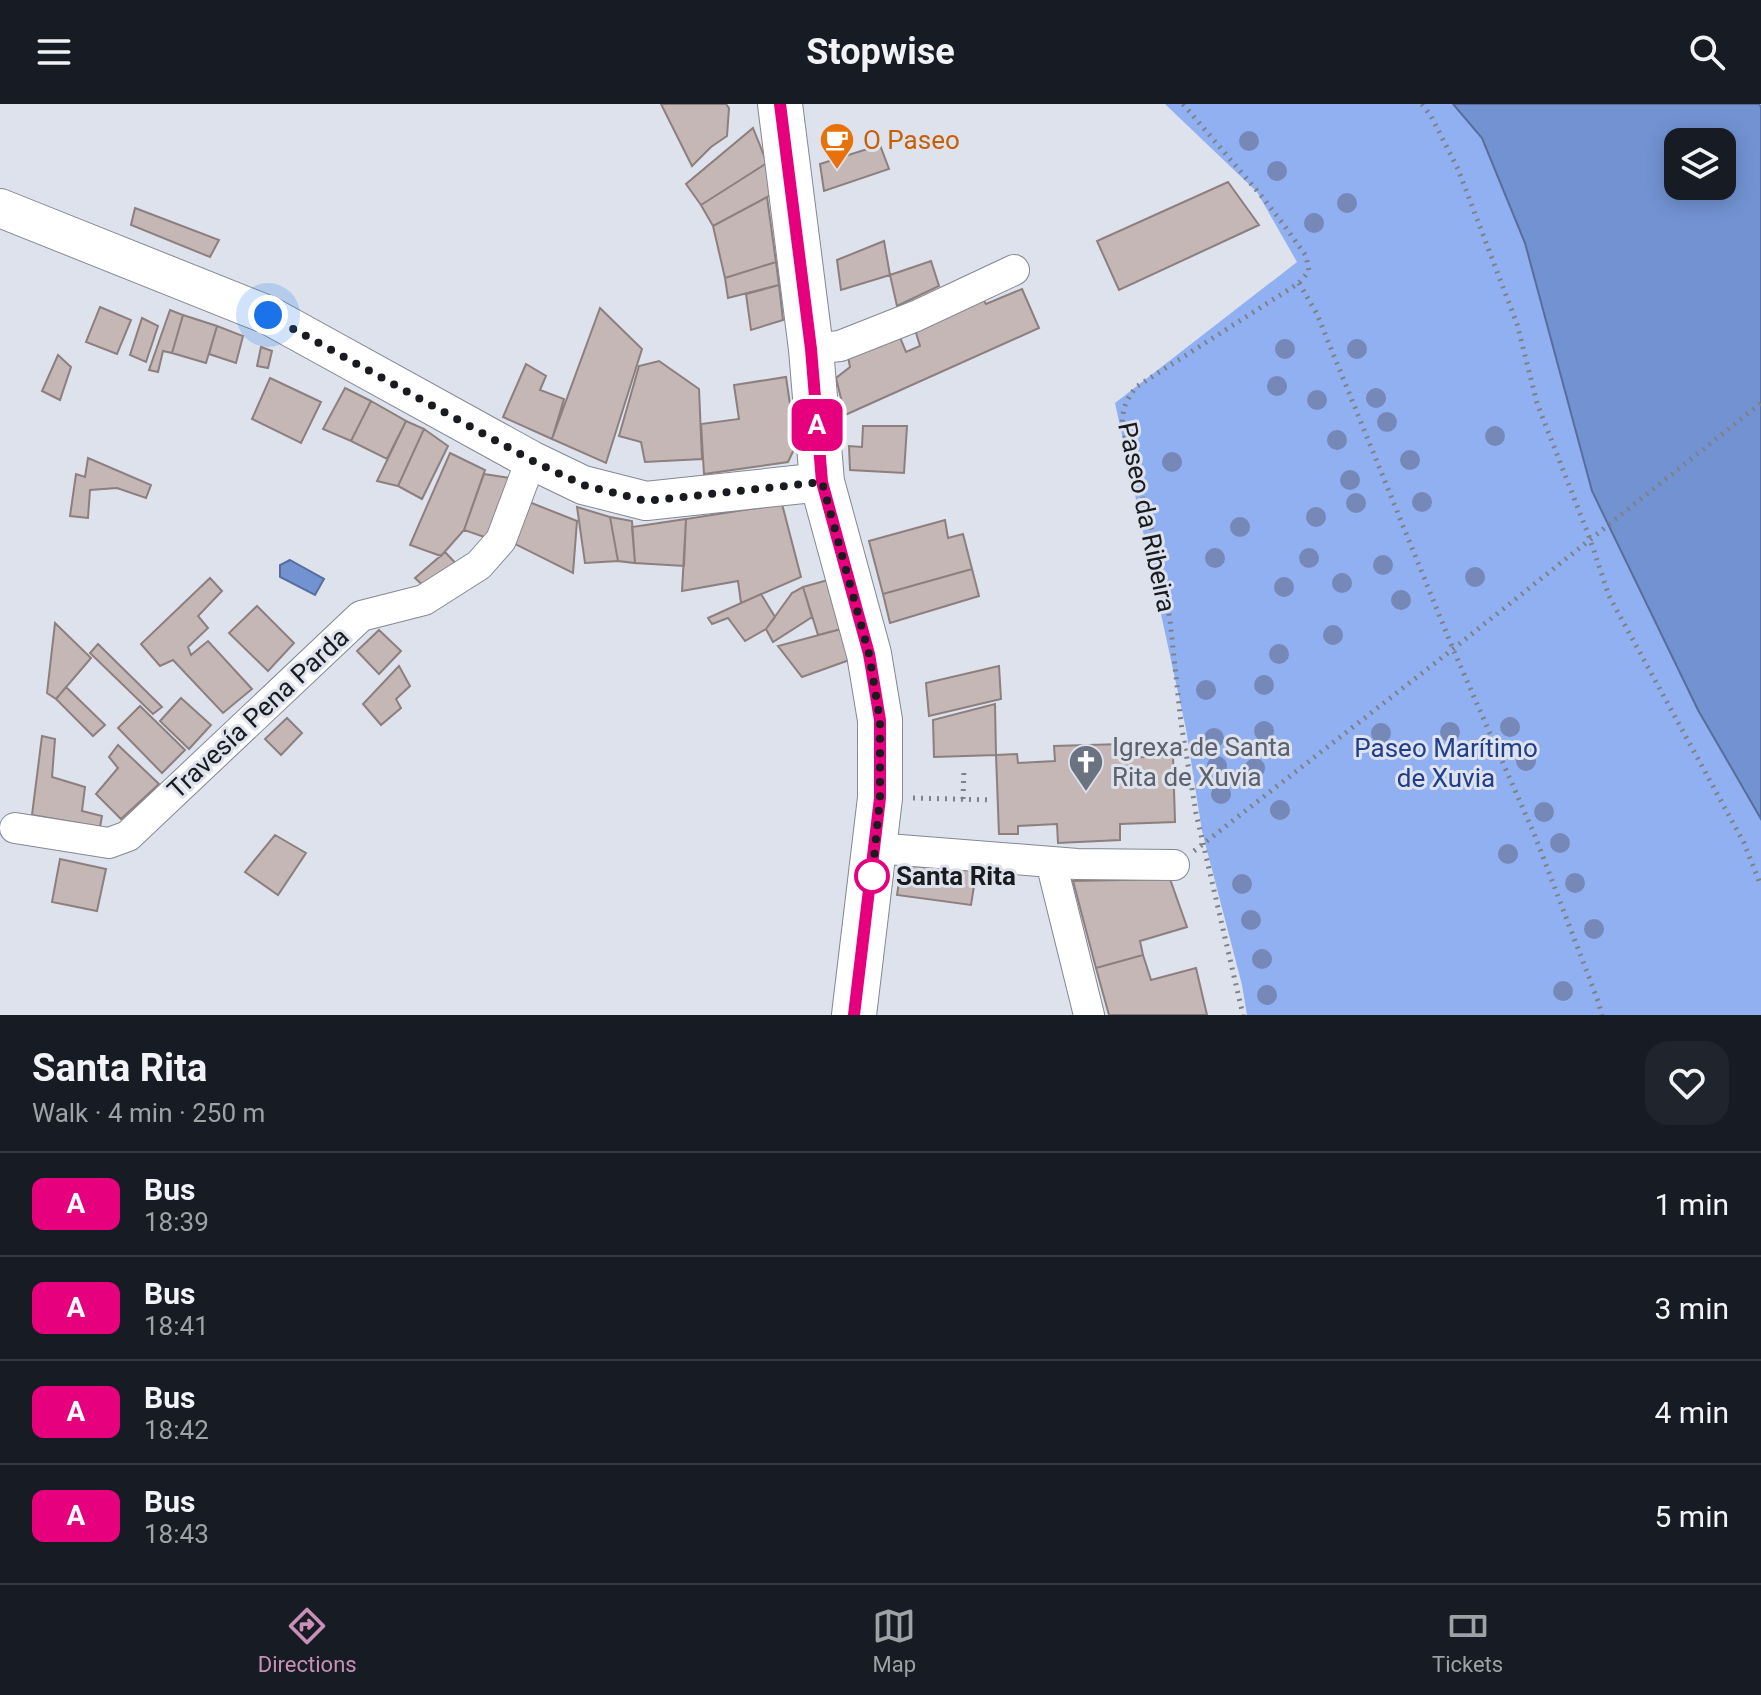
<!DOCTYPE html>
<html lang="en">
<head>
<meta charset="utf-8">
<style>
	:root { --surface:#171b24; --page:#20242c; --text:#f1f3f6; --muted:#9ea1a6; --line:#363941; --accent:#c88fb8 }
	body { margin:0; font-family:Roboto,sans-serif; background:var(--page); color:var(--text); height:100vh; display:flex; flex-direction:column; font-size:30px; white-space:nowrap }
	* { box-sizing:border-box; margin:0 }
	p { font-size:26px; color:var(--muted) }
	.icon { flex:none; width:44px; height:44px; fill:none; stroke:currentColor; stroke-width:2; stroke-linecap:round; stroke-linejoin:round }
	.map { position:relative; height:911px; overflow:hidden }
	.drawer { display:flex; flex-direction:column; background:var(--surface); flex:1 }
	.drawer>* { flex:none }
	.badge { padding:0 16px; border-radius:12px; font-size:28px; line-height:52px }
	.fabs { position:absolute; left:1664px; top:24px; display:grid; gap:16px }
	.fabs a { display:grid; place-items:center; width:72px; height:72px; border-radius:16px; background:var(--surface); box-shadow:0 4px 20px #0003; font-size:40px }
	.you { position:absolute; width:40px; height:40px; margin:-20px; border:6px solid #fff; border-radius:50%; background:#1a73e8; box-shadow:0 0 0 12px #1a73e833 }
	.map>.badge { position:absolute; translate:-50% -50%; box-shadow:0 0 0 4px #fff }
	.round { display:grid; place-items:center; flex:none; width:84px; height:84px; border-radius:24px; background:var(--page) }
	.summary { display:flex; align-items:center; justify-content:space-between; height:136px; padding:0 32px }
	h1 { font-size:38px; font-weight:700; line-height:60px }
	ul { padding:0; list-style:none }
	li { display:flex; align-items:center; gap:24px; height:104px; padding:0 32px; border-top:2px solid var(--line) }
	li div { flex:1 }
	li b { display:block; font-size:30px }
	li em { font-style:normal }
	li .badge { min-width:88px; font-weight:700; text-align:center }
	header { display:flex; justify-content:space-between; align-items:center; height:104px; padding:0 32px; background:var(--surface); font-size:36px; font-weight:700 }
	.menu { display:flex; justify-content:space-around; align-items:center; height:112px; border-top:2px solid var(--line); background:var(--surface); font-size:22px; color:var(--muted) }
	.menu a { display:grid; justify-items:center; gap:4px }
	.menu .selected { color:var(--accent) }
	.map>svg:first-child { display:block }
</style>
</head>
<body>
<header><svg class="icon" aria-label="menu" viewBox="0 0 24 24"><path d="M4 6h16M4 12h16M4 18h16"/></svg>Stopwise<svg class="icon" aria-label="search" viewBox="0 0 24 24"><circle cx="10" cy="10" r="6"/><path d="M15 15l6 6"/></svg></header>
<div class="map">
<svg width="1761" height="911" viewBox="0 0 1761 911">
	<rect width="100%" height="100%" fill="#dde2ed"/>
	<path fill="#91b0f2" d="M1165,0H1453L1482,34L1525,139L1592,387L1698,606L1761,715V911H1247L1242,881L1202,727L1186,625L1115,299L1297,158L1257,88Z"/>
	<path fill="#7292d2" stroke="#576e9c" stroke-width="2" fill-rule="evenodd" d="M1453,0H1759L1761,3V715L1698,606L1592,387L1525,139L1482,34ZM1722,38V82H1678V38Z
		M290,456L324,475L315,491L280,473V461Z"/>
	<path fill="#c4b7b6" stroke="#8c7f7e" stroke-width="2" d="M661,0H726L729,4L727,32L711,43L692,62Z
		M753,24L767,59L701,101L686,80Z
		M880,41L889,65L824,87L820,60Z
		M767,59L771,91L713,122L701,101Z
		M1228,78L1259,121L1119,186L1097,137Z
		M767,93L776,158L725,174L713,122Z
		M135,104L219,136L210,153L131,121Z
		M884,137L890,171L841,186L837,156Z
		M931,157L939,182L897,202L890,171Z
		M776,158L779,181L728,194L725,174Z
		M779,181L783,216L751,226L746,190Z
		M1022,185L1039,224L845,311L836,274L850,263L847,247L897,226L906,248L920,242L914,222L982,194L986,200Z
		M100,203L131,216L117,250L86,238Z
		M600,204L642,245L606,359L552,335Z
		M170,206L183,211L172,249L163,247L158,268L149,266Z
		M183,211L217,222L206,259L172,249Z
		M142,214L158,222L146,258L130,251Z
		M217,222L243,232L236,259L209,250Z
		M261,243L272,247L268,264L257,262Z
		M58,251L71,263L60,296L42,287Z
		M659,257L699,285L702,355L645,358L641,338L619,332L639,262Z
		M526,260L546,272L540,286L564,295L552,335L503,313Z
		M786,273L796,341L788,358L704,370L701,320L739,315L734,281Z
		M270,274L321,298L301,339L252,315Z
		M345,284L371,297L351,337L323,325Z
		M371,297L406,317L387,355L351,337Z
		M406,317L424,325L398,382L377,377Z
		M863,322H907L904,369L850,366L849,342L862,343Z
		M424,325L448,342L422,395L398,382Z
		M450,349L485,366L464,426L441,452L410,441Z
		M88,354L151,381L146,394L117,384L90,386L88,414L70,412L76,370L85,373Z
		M484,370L510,374L490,435L464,426Z
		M524,396L577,417L573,469L507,436Z
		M782,400L801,473L741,499L738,477L682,487L686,415Z
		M577,403L610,413L618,457L585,459Z
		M610,413L632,417L635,459L618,457Z
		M686,415L684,462L635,459L632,423Z
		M945,416L948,434L963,430L972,465L883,490L869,437Z
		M445,448L460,464L430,488L415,474Z
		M972,465L979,492L890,519L883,490Z
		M210,474L222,487L198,512L208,524L188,543L191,551L208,537L252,585L223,609L173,556L160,562L141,540Z
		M828,476L845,524L818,531L803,483Z
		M803,483L812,513L773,538L766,525L792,489Z
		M761,490L775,513L766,525L745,537L728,514L712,520L708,514Z
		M257,502L294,539L268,567L229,529Z
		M55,519L91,554L56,595L47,589Z
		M845,524L852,555L802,573L778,542Z
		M379,526L401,547L379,570L357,547Z
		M98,540L162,603L153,610L90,549Z
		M399,562L410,582L396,595L401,604L381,621L363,600Z
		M999,562L1001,595L929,612L926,579Z
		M66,583L105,621L93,632L56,595Z
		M181,594L211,621L189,645L160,617Z
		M995,600L996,651L934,653L933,616Z
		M140,602L185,646L162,669L118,624Z
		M287,614L302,629L281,651L265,635Z
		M42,632L55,635L52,673L85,683L82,707L102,712L100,723L32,711Z
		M1122,640V654L1173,652L1175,718L1120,720V736L1058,739L1057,720L1018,722V730H999L996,651L1017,650L1018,659L1055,657L1054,642Z
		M118,641L159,680L121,715L96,690L118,664L109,653Z
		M275,731L306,749L278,791L245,768Z
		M903,752L977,763L971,801L897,791Z
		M60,755L106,765L97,807L52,798Z
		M1170,775L1187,823L1140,837L1143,851L1096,864L1073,777Z
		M1143,851L1151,876L1196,864L1207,911H1109L1096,864Z"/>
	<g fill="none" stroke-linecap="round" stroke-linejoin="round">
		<defs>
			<path id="minor" d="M811,245L840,242L916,212L1014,166
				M15,724L109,739L128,732L361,512L424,496L479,461L501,436L531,356
				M875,744L1077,760L1174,761
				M1051,758L1089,911"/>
			<path id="tertiary" d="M0,104L268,211L531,356L583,381L646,397L822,378"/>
			<path id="primary" d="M780,0L811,245L822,378L869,550L880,616V694L854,911"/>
		</defs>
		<use href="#minor" stroke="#838892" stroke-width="32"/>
		<use href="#tertiary" stroke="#838892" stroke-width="40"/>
		<use href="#primary" stroke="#838892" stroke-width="46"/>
		<path stroke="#7d8188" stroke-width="5" stroke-dasharray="2 6" stroke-linecap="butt" d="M1183,0L1264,95L1286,124L1306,152L1309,167L1299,179L1136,283C1125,298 1123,303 1122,322L1156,441L1170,516L1181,619L1196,709L1243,911
			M1422,0L1431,12L1458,65L1517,220L1537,299L1590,435L1609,492L1744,739L1761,782
			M1299,179L1317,210L1453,545L1535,732L1598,897L1602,911
			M913,694L992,696
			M963,695L964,664
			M1194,747L1453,545L1761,299"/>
		<use href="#minor" stroke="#fff" stroke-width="30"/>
		<use href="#tertiary" stroke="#fff" stroke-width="38"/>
		<use href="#primary" stroke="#fff" stroke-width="44"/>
	</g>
	<g fill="#7588b7">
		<circle cx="1249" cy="37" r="10"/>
		<circle cx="1277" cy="67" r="10"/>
		<circle cx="1347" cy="99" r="10"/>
		<circle cx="1314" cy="119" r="10"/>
		<circle cx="1285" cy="245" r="10"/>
		<circle cx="1357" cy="245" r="10"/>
		<circle cx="1277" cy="282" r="10"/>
		<circle cx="1376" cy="294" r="10"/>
		<circle cx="1317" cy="296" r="10"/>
		<circle cx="1387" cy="318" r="10"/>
		<circle cx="1495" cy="332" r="10"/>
		<circle cx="1337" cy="336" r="10"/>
		<circle cx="1410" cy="356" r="10"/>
		<circle cx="1172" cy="358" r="10"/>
		<circle cx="1350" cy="376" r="10"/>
		<circle cx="1422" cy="398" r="10"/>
		<circle cx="1356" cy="399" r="10"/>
		<circle cx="1316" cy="413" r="10"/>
		<circle cx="1240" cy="423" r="10"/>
		<circle cx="1215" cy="454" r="10"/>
		<circle cx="1309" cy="454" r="10"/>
		<circle cx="1383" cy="461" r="10"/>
		<circle cx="1475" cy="473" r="10"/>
		<circle cx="1342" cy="479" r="10"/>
		<circle cx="1284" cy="483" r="10"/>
		<circle cx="1401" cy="496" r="10"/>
		<circle cx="1333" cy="531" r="10"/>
		<circle cx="1279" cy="550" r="10"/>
		<circle cx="1264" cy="581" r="10"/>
		<circle cx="1206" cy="586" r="10"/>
		<circle cx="1510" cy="623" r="10"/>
		<circle cx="1264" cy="627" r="10"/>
		<circle cx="1450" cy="628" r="10"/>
		<circle cx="1381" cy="629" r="10"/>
		<circle cx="1214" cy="634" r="10"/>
		<circle cx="1526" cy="657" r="10"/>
		<circle cx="1217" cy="662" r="10"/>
		<circle cx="1255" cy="664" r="10"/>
		<circle cx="1221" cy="690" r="10"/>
		<circle cx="1280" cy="706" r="10"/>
		<circle cx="1544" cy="708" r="10"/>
		<circle cx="1560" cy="739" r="10"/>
		<circle cx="1508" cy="750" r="10"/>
		<circle cx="1575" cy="779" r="10"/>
		<circle cx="1242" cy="780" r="10"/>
		<circle cx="1251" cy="816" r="10"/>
		<circle cx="1594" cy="825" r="10"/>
		<circle cx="1262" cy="855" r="10"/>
		<circle cx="1563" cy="887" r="10"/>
		<circle cx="1267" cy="891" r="10"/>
	</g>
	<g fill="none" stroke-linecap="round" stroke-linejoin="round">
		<defs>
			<path id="line" d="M780,0L811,245L822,378L869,550L880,616V694L854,911"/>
		</defs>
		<use href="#line" stroke="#fff" stroke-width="18"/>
		<use href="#line" stroke="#e6007e" stroke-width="12"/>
		<path stroke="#191b1f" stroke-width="8" stroke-dasharray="0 14.4" d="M268,211L531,356L583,381L646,397L822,378L869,550L880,616V694L872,774V772"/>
	</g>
	<defs>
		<symbol id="cafe-pin" viewBox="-11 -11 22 30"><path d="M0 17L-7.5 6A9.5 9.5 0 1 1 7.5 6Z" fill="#e8710a" stroke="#dde2ed"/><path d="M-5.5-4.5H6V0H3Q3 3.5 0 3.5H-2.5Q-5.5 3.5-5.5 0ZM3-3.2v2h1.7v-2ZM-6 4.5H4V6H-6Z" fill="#fff"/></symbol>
		<symbol id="church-pin" viewBox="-11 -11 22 30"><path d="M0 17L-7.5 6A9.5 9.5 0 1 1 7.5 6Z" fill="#6b7280" stroke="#dde2ed"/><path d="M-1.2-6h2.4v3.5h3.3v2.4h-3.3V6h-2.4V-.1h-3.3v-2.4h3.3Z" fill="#fff"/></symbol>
	</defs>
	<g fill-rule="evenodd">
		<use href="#cafe-pin" x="817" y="16" width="40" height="54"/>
		<use href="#church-pin" x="1066" y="638" width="40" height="54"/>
	</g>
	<circle fill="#fff" stroke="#e6007e" stroke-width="4" cx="872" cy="772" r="16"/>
	<g text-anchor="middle" stroke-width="6" stroke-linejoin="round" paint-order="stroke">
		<g font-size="26" fill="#c56008" stroke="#dde2ed" text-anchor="start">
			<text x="863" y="45">O Paseo</text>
		</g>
		<g font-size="26" fill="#191b1f" stroke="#dde2ed">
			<text transform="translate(1147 413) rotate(78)" y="9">Paseo da Ribeira</text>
			<text transform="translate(258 609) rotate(-43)" y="9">Travesía Pena Parda</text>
		</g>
		<g font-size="26" fill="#5b616d" stroke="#dde2ed" text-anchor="start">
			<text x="1112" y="652">Igrexa de Santa<tspan x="1112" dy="30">Rita de Xuvia</tspan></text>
		</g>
		<g font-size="26" fill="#203f8b" stroke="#dde2ed">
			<text x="1446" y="653">Paseo Marítimo<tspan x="1446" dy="30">de Xuvia</tspan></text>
		</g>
		<g font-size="26" font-weight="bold" fill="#191b1f" stroke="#dde2ed" text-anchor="start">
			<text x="896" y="781">Santa Rita</text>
		</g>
	</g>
</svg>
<div class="fabs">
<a><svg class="icon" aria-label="layers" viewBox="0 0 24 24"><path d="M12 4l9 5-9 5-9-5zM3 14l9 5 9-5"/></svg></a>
</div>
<div class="you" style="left:268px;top:211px"></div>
<b class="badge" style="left:817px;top:321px;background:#e6007e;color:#fff">A</b>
</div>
<section class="drawer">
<div class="summary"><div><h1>Santa Rita</h1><p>Walk · 4 min · 250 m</p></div><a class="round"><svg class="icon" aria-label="heart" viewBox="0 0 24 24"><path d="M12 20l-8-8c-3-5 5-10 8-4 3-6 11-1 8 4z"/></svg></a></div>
<ul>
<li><span class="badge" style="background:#e6007e;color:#fff">A</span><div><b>Bus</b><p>18:39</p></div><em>1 min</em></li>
<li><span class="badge" style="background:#e6007e;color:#fff">A</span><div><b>Bus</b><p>18:41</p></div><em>3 min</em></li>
<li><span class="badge" style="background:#e6007e;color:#fff">A</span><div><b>Bus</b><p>18:42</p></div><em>4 min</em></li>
<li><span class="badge" style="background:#e6007e;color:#fff">A</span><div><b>Bus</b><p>18:43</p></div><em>5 min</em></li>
</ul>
</section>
<nav class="menu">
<a class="selected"><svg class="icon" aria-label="directions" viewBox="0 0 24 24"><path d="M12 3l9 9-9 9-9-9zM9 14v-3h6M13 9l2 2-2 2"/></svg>Directions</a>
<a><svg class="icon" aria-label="map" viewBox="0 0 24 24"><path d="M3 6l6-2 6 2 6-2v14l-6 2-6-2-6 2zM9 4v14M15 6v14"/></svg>Map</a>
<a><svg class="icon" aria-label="tickets" viewBox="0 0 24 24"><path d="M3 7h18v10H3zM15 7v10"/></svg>Tickets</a>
</nav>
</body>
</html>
